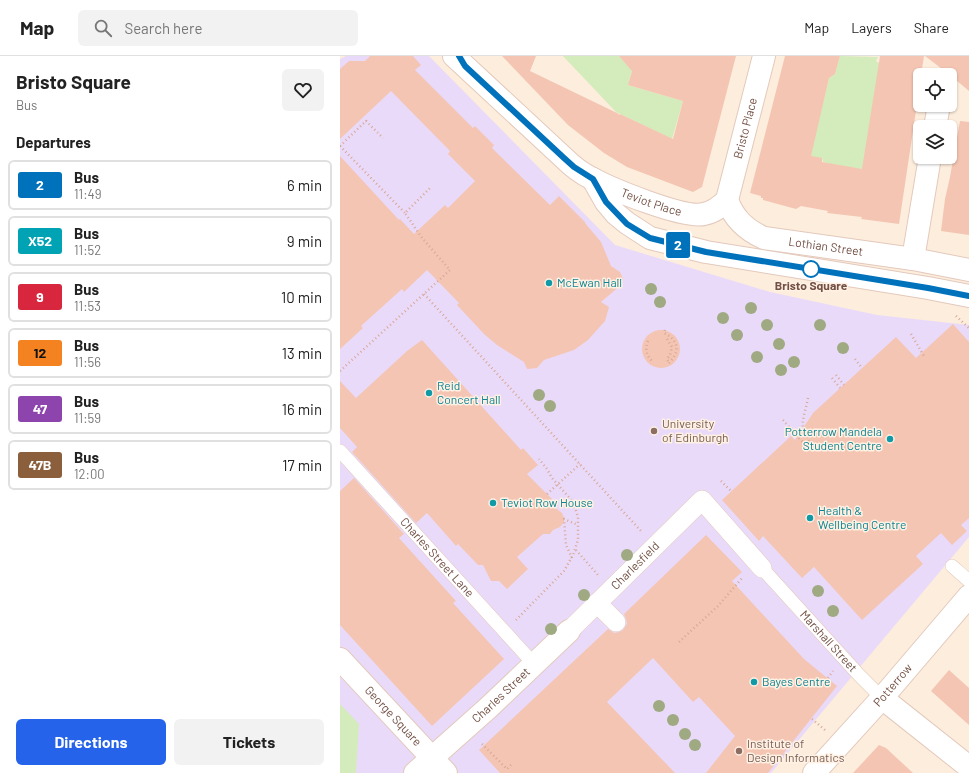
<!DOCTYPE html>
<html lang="en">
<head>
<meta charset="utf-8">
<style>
	:root { --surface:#fff; --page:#f2f2f2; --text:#222; --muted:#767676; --line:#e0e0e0; --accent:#2563eb }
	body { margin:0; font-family:Barlow,sans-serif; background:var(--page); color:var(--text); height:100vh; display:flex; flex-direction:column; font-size:15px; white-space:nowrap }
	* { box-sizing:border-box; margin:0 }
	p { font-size:13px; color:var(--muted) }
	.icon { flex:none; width:22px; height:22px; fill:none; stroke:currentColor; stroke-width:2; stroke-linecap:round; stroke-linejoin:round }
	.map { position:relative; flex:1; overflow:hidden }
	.side { display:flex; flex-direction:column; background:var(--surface); width:340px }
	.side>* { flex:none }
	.badge { padding:0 8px; border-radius:3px; font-size:14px; line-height:26px }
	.controls { position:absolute; left:573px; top:12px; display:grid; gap:8px }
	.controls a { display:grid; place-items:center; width:44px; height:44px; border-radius:6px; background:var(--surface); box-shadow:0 1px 3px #0004; font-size:20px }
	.map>.badge { position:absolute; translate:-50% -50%; box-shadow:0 0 0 2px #fff }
	h2 { padding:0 16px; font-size:15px; line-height:36px }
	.round { display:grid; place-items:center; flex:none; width:42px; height:42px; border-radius:6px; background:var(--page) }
	.headline { display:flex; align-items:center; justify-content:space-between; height:68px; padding:0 16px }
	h1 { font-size:19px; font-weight:700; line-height:30px }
	.button { display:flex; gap:8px; margin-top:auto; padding:8px 16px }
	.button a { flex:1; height:46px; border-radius:6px; background:var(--accent); color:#fff; font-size:16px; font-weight:700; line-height:46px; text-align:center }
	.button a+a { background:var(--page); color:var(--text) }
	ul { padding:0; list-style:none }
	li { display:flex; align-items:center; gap:12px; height:50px; margin:0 8px 6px; padding:0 8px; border:2px solid var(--line); border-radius:6px }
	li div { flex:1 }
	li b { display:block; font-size:15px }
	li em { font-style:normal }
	li .badge { min-width:44px; font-weight:700; text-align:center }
	header { display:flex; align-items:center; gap:24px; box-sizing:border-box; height:56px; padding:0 20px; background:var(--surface); border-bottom:1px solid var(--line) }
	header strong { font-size:19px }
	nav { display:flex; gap:22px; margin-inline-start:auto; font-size:14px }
	.search { width:280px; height:36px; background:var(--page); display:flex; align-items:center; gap:10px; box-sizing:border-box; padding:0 14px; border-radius:6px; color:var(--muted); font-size:15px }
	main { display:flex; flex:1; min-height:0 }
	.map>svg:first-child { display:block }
</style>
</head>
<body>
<header>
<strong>Map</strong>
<div class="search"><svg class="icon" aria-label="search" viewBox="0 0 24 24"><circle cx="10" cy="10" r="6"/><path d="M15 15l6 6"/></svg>Search here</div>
<nav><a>Map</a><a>Layers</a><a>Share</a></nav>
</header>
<main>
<section class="side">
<div class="headline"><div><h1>Bristo Square</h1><p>Bus</p></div><a class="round"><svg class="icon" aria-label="heart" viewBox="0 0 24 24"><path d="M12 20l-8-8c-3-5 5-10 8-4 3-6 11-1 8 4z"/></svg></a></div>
<h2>Departures</h2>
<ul>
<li><span class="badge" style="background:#0072bc;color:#fff">2</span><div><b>Bus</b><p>11:49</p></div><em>6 min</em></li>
<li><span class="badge" style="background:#00a3b4;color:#fff">X52</span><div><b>Bus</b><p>11:52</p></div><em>9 min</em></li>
<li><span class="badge" style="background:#d7263d;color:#fff">9</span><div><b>Bus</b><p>11:53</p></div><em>10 min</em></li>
<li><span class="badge" style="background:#f58220;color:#111">12</span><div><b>Bus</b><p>11:56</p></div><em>13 min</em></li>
<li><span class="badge" style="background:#8e44ad;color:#fff">47</span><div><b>Bus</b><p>11:59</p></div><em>16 min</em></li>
<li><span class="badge" style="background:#8b5e3c;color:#fff">47B</span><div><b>Bus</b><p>12:00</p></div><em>17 min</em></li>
</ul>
<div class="button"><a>Directions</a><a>Tickets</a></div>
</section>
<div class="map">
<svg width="629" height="717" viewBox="0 0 629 717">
	<rect width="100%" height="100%" fill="#fdeddc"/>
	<path fill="#eadaf9" d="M6,0H89L275,189L430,236L537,259L629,269V481L431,717H0V3Z"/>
	<path fill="#d4ebbb" d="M223,0H279L292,14L288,29L343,45L332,83L276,56Z
		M500,0L538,1L536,5L539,7L530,119L483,106L482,102L469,105L489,22L495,18Z
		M0,648L19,668L16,717H0Z"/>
	<path fill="#f4c5b3" d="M30,0H73L81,9L75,14L133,72L135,70L154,89L152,92L210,149L219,140L245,166V167L261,186L271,210L280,216L283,223L281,229L261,246L269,251L265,265L248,284L234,294L204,304L197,312L187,313L184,306L157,289L144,278L117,249L119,247L87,214L64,236L62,233L21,270L23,272L0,293V100L59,164L60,163L74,178L105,149L108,152L135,125L108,98L110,95L51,35L0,83V13L9,5H25Z
		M162,0H196L190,15L277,57L280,59V58L333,83L343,45L288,29L292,15L279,0H396L362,131L353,136L287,111L264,97L228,69Z
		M445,0H500L495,18L489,22L471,100L482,102V106L522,113L540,0H584L581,19H580V28L559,168L521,163L522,161L487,157L488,155L461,150L456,153L423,144V142H421V140L410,137Z
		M585,0H629V35L610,19Z
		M620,65L629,66V179L601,175L605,143L610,121Z
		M613,268L629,286V462L621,469L627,475L612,489L601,477L576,500L583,508L522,564L474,511L462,522L423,480L419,485L382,444L451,380L455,384L473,357L556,281L576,302Z
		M302 293a19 19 0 1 1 38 0a19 19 0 1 1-38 0Z
		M82,284L181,394L183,392L198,409L187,418L212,443L208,446L222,457L224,462V466L220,471L213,474L210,478H203L177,501L188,513L167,533L159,525H151L143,509H138L118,488L116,490L87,457L76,467L12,396L17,391L0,372V325L16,342L67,295Z
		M14,422L64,478L59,482L116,545L113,547L164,603L92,670L0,569V435Z
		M366,479L402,516L392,525L464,603L497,630L428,717H366L395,680L359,641L353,646L313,602L267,646L335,717H160L139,694L268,573L274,577L279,576L283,574L287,568L286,563L284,558Z
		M609,614L629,632V669L591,635Z
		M539,689L546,692L573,717H513Z"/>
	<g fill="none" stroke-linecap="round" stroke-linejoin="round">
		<defs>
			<g id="service">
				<path id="s1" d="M0,395L194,608"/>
				<path d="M612,510L629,525"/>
				<path id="s2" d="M422,512L519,619L542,642"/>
			</g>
			<g id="pedestrian">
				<path d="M257,547L276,566"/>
				<path id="s3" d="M229,575L362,444L422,512"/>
			</g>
			<g id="minor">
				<path d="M595,71L599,49"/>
				<path d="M573,203L590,101"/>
				<path id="s4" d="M0,603L106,717"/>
				<path d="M542,642L629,711"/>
				<path id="s5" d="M75,717L148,652L229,575"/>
			</g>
			<g id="tertiary">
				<path id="s6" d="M114,0L224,102C232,110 241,117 251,122C271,133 344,163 364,158C374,156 380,151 387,144"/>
				<path d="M253,123L266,146L276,158L287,167L310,182L366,196L588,232L629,240"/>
				<path id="s7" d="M387,144C394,163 406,174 424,182L573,203L629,214"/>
				<path id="s8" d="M387,144L424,0"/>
				<path id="s9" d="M474,717L542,642L629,540"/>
			</g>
		</defs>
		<use href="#service" stroke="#e3c9bc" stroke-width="14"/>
		<use href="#pedestrian" stroke="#e3c9bc" stroke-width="20"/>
		<use href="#minor" stroke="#e3c9bc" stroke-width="24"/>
		<use href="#tertiary" stroke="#e3c9bc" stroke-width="24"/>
		<path stroke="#d8a897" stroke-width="2.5" stroke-dasharray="1 3" stroke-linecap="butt" d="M0,90L65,157
			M0,90L26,65L43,82
			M84,238L301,475
			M616,260L629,272
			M325,274L324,277C338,284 341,295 329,307
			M571,278L584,300
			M327,283L332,291L330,299L327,303L328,305
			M308,285C305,293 306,299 312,305
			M515,303L522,312
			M0,315L110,214L82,182L65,157L90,132
			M496,319L504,329
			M492,322L500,332
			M468,342C464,363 457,371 472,389
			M443,364L468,392
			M381,425L391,435
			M207,438L240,408
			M236,494L258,519
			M232,502L226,489L224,463L238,469
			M176,564L224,515L233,499L238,484V461L233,446L212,422L207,413L199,403
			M339,586L378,550L403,521
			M488,622L493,615
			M472,663L485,674
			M142,688L167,713L173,707
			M444,698L456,707"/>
		<use href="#service" stroke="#fff" stroke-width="13"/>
		<use href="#pedestrian" stroke="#fff" stroke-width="19"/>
		<use href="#minor" stroke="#fff" stroke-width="22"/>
		<use href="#tertiary" stroke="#fff" stroke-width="22"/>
	</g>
	<g fill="#9faa83">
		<circle cx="311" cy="233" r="6"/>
		<circle cx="320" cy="246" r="6"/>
		<circle cx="411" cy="252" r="6"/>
		<circle cx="383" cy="262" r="6"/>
		<circle cx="427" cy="269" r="6"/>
		<circle cx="480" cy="269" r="6"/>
		<circle cx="397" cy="279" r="6"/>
		<circle cx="439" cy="288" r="6"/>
		<circle cx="503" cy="292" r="6"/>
		<circle cx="417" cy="301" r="6"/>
		<circle cx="454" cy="306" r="6"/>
		<circle cx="441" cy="314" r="6"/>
		<circle cx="199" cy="339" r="6"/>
		<circle cx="210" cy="350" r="6"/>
		<circle cx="287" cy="499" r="6"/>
		<circle cx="478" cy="535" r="6"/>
		<circle cx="244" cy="539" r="6"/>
		<circle cx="493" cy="555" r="6"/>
		<circle cx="211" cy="573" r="6"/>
		<circle cx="319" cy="650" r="6"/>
		<circle cx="333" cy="664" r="6"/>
		<circle cx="345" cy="678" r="6"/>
		<circle cx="355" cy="689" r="6"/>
	</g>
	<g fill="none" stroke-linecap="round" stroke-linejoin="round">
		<defs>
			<path id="line" d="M119,0L125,10L224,102L234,111L253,123L266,146L287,168L310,182L366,196L588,232L629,240"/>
		</defs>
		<use href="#line" stroke="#fff" stroke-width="9"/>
		<use href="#line" stroke="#0072bc" stroke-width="6"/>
	</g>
	<circle fill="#fff" stroke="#0072bc" stroke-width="2" cx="471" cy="213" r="8"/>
	<g fill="#0f9aa8" stroke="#fff1e4" stroke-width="1.5">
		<circle cx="209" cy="227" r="4"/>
		<circle cx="89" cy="337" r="4"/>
		<circle cx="550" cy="383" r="4"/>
		<circle cx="153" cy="447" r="4"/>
		<circle cx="470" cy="462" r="4"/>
		<circle cx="414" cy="626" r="4"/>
	</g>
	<g fill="#8d6e63" stroke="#fff1e4" stroke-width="1.5">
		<circle cx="314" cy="375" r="4"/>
		<circle cx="399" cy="695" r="4"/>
	</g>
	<g text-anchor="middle" stroke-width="3" stroke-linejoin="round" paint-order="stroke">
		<g font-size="12" fill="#735044" stroke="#fff1e4">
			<text dy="4" stroke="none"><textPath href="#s8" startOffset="74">Bristo Place</textPath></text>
			<text dy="4" stroke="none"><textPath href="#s6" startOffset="249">Teviot Place</textPath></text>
			<text dy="4" stroke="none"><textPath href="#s7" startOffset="117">Lothian Street</textPath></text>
			<text dy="4" stroke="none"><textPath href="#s1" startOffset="144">Charles Street Lane</textPath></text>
			<text dy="4" stroke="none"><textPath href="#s3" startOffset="93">Charlesfield</textPath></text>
			<text dy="4" stroke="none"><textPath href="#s2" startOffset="99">Marshall Street</textPath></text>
			<text dy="4" stroke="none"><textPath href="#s9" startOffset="118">Potterrow</textPath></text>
			<text dy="4" stroke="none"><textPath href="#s5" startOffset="116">Charles Street</textPath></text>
			<text dy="4" stroke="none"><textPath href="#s4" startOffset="78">George Square</textPath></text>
		</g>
		<g font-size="12" fill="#0d838f" stroke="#fff1e4" text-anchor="start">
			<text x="217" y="231">McEwan Hall</text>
			<text x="97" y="334">Reid<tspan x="97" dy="14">Concert Hall</tspan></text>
			<text x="542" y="380" text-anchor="end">Potterrow Mandela<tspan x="542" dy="14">Student Centre</tspan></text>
			<text x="161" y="451">Teviot Row House</text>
			<text x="478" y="459">Health &amp;<tspan x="478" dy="14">Wellbeing Centre</tspan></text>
			<text x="422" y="630">Bayes Centre</text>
		</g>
		<g font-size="12" font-weight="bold" fill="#735044" stroke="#fff1e4">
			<text x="471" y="234">Bristo Square</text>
		</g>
		<g font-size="12" fill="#785e54" stroke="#fff1e4" text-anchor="start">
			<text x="322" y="372">University<tspan x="322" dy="14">of Edinburgh</tspan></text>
			<text x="407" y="692">Institute of<tspan x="407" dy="14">Design Informatics</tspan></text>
		</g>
	</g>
</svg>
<div class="controls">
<a><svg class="icon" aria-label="locate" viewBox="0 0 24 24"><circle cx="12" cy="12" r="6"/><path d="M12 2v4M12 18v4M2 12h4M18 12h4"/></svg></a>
<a><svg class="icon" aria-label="layers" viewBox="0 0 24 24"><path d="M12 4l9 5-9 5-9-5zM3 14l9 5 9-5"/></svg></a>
</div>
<b class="badge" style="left:338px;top:189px;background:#0072bc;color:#fff">2</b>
</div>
</main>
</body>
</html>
